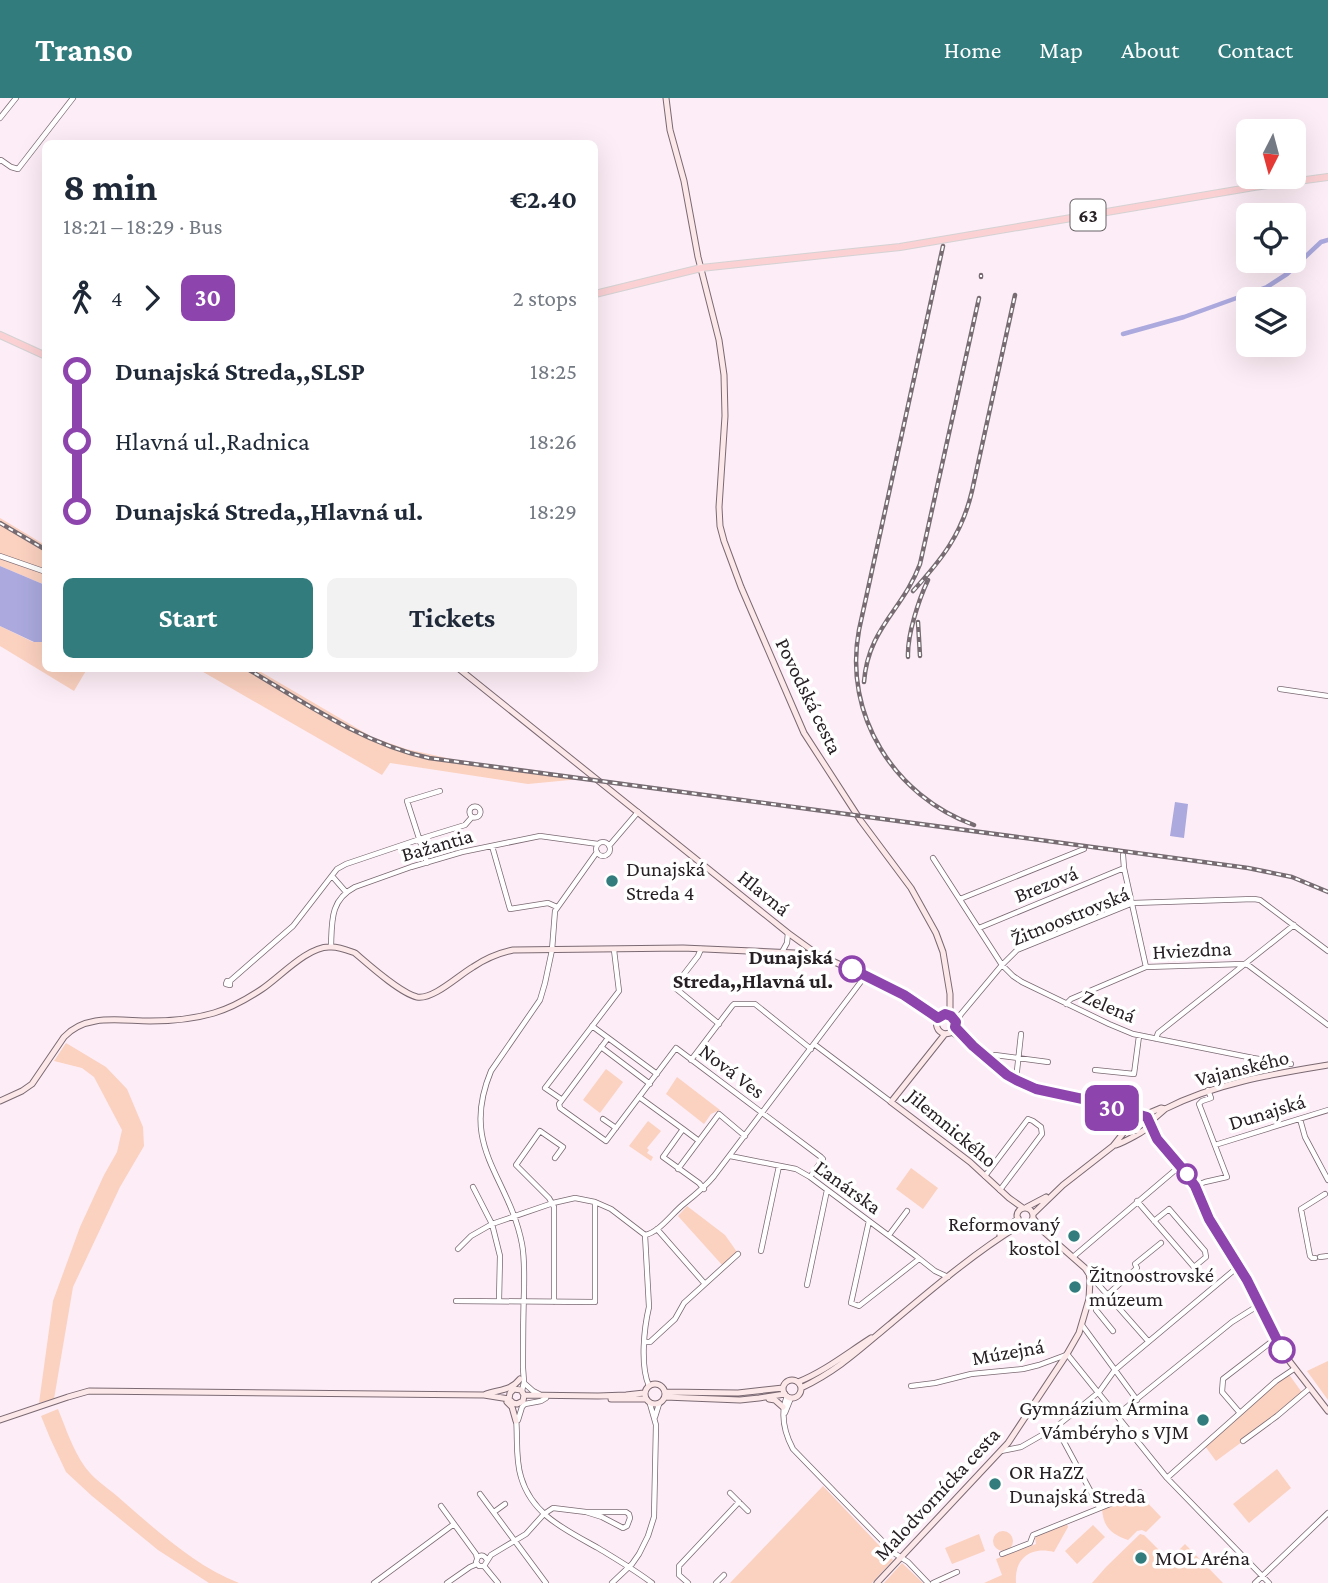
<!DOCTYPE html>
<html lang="en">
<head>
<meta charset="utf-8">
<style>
	:root { --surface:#fff; --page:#f2f2f3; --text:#1f2937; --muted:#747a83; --accent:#337c7e }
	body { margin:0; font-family:"Crimson Pro",serif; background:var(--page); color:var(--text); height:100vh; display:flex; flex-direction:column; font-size:26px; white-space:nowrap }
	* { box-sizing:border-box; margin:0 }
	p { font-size:23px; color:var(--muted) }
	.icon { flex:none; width:38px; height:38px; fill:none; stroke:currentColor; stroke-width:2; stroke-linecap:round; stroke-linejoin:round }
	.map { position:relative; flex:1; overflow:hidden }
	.panel { position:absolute; left:42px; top:42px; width:556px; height:532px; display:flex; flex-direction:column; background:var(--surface); border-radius:10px; box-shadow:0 7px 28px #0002 }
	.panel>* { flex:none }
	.badge { padding:0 14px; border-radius:10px; font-size:24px; line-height:46px }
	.needle { width:46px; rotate:186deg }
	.controls { position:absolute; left:1236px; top:21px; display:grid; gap:14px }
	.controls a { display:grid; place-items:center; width:70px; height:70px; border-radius:10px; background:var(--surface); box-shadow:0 7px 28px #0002; font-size:35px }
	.map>.badge { position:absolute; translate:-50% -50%; box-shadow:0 0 0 4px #fff }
	.legs { display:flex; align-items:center; gap:10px; height:77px; padding:0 21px; font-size:23px }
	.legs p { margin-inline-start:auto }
	.head { display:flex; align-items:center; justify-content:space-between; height:119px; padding:0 21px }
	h1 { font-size:38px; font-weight:700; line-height:52px }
	.button { display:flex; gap:14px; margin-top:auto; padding:14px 21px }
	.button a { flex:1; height:80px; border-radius:10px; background:var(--accent); color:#fff; font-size:28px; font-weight:700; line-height:80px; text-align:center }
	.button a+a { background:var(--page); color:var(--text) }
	ul { padding:0 21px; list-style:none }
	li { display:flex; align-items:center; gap:24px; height:70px; font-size:26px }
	li i { display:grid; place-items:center; width:10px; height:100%; margin:0 9px; background:currentColor }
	li i::after { content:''; width:18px; height:18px; margin:-9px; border:5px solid; border-radius:50%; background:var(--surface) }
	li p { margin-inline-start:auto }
	li:first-child i { background:linear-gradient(#0000 50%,currentColor 0) }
	li:last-child i { background:linear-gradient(currentColor 50%,#0000 0) }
	header { display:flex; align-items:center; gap:42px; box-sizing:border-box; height:98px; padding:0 35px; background:var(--accent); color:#fff }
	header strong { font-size:33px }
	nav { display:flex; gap:38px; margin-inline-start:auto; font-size:24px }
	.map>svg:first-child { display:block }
</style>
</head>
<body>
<header>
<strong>Transo</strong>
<nav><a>Home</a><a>Map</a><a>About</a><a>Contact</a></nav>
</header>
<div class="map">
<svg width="1328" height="1485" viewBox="0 0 1328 1485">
	<rect width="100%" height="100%" fill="#fdedf6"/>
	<path fill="#fbd1c0" d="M0,420L45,447V487L0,468Z
		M0,528L33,544H45L46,570L87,571L74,593L0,548Z
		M198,571H256L372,639L406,651L456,662L591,680L528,686L390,665L382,677Z
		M66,945L106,969L127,991L143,1029L144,1048L120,1089L73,1189L54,1301L39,1305L53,1203L80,1129L104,1077L117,1054L122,1032L94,979L82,970L54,963Z
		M606,971L623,984L600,1015L583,1002Z
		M677,979L720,1012L711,1016L704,1026L666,996Z
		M648,1023L661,1033L647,1050L649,1052L647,1055L653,1059L651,1063L629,1048Z
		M911,1070L938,1090L923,1111L896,1091Z
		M687,1108L725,1137L737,1154L723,1168L678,1118Z
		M1328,1263V1302L1307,1273Z
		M1288,1275L1303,1296L1277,1318L1216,1363L1205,1348Z
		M58,1311C66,1331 73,1352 85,1369C93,1380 106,1389 117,1398C154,1430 193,1467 239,1485H209L158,1452L92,1398L66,1374L50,1340L41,1318Z
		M1277,1371L1291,1390L1249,1425L1233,1406Z
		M823,1388L893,1462L872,1485H730Z
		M1140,1397L1161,1419L1146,1434L1142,1432L1137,1433L1128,1442C1111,1436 1103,1429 1102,1410Z
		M1067,1426L1068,1429L1054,1454C1031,1448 1014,1460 1016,1485H984L1002,1477L996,1461L1036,1446L1035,1439Z
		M1093,1427L1105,1439L1077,1466L1065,1453Z
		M993 1443a10 10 0 1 1 20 0a10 10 0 1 1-20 0Z
		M979,1436L985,1453L952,1466L945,1450Z
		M1140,1436L1144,1437L1169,1462L1185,1446L1223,1485H1092L1106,1469Z
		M902,1465L923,1485H884Z"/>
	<path fill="#aba9de" d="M0,468L45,487V544H34L0,528Z
		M1175,704L1188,706L1184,740L1170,738Z"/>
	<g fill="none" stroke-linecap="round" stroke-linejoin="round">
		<path stroke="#aba9de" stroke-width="4.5" d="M1123,236L1184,219L1267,189L1287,176L1321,144L1328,142"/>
		<defs>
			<path id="street" d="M0,20L16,0
				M0,63L1,62L11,69L18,71L73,0
				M0,458L46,474
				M1280,591L1328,598
				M469.5 714a5.5 5.5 0 1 1 11 0a5.5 5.5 0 1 1-11 0Z
				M596 751a7 7 0 1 1 14 0a7 7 0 1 1-14 0Z
				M492,748L510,811L548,805L557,809
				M609,748L638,714
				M1123,757L1124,770L1146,869
				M933,760L1002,867L1013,878L1022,884L1109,926L1133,936L1253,960L1291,966
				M427,765L407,703L440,693
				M332,778L346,794
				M960,801L1084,751
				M979,830L1124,770
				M331,848C332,823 330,802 355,789L411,769L462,754L540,738L598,746
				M701,851L698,858L674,889L719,926
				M782,854L787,845L788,835
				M230,883V887L226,886L227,883H230L293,828L337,771L346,766L426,739L465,727L472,719
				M1066,906L1071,901L1146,869L1243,866L1248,867L1328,927
				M956,926L961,916L1002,867L1017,852L1133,805L1254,801L1260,802L1328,853
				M592,928L657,976
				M608,940L559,1006L560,1010L606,1043L676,950L821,1059L823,1061L810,1079
				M1156,941L1158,935L1294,827
				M814,946L891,1004
				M601,949L650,986
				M995,957L1048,964
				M691,962L732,908L734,906H755L811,951
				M1095,972L1134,976L1139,938
				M1016,982L1021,936
				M639,999L683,1031L663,1059L699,1085L704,1091
				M561,1001L545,990L619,893L614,852
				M603,1021L616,1030
				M1300,1021L1305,1039L1328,1082
				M683,1031L699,1043
				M1215,1047L1328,1012
				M730,1058L796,1071L810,1079L916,1158L935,1173L948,1179
				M678,1071L719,1016L745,1038
				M985,1078L1028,1021L1033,1023L1041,1029L1042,1036L1000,1092
				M1195,1088L1205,1084L1227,1079L1199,1006L1202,1003L1211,1000L1208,992
				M473,1089L492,1126L500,1158L499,1203
				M1137,1103L1194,1169L1206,1159L1205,1153L1169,1111L1154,1123
				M869,1123L851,1205L859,1208L919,1161
				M657,1131L705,1186
				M645,1137C660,1134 672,1115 685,1105C695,1097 705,1089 714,1078L866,877
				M645,1137L649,1209C644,1230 640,1268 649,1288
				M889,1137L907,1113
				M458,1151L471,1138L492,1126L553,1105L575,1100L595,1104L611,1111L645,1137
				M761,1153L779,1068
				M1073,1159L1180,1068
				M1320,1159L1328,1158
				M1315,1160H1312L1310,1158L1301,1111L1325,1096
				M1089,1176L1148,1243
				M807,1187L827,1092
				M456,1203L595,1204V1104
				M554,1204V1109L549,1100L516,1067L540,1033L563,1049L555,1060
				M1082,1227L1137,1302
				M1113,1233L1096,1212V1207L1137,1170L1135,1166L1161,1145
				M645,1244H650L675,1221L684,1205L738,1156
				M1067,1256L1167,1380L1269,1485
				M524,1285L533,1293L539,1296
				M911,1288L935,1285L971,1276L1023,1271L1039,1267L1066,1257
				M522,1293L524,1284L523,1270C523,1245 523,1220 524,1194C524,1178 525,1162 522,1146C509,1078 459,1050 491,973L540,902L545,885L552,852L555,813L597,754
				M787,1298C780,1316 784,1334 793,1351L894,1455L908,1464L928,1485
				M785,1315L791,1300
				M1240,1315L1222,1294L1223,1281L1275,1241
				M1117,1317L1232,1224L1259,1207
				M655,1319L659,1306
				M516,1320C518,1339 515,1360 521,1379C532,1417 566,1432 598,1450C616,1461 635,1472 652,1485
				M518,1322L522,1309L525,1306L541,1303L546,1300
				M1056,1329L1099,1409
				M1243,1343L1277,1318L1310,1290
				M1001,1353L1021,1349L1056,1329L1099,1294L1114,1273L1122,1266L1239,1168
				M1167,1380L1276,1283L1294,1271
				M730,1395L748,1413
				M480,1396L546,1485
				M441,1408L476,1456L477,1460
				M494,1414L505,1406
				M1002,1456L1030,1445L1033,1437L1140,1394
				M487,1462C485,1458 482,1456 478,1459L476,1464L479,1468H484L491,1457L526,1436L544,1416L553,1410L586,1414L602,1419L623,1430L627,1428L630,1420L629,1416L626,1414H586
				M484,1468L498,1485
				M374,1485L454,1426
				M447,1485L470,1469L477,1466
				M612,1485L632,1466L639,1456L648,1438L654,1419L656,1327L650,1306
				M688,1485L679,1477V1468L739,1404
				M716,1485L724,1477
				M933,1485L957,1474
				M1255,1485L1328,1415"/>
			<path id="secondary" d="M666,0L670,32L684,83L698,159L719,242L724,277L725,318L719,409L720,428L724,443L741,489L804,635L861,723L911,790L936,835L943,854L950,896V917
				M458,570L788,835L817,856L889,889L938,920
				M945,916L951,918L955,922L954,931L950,935L945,936L891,1004L970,1064L1009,1100L1023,1110
				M939,919C934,926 937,934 945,936
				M955,929L969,943
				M952,934L973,948L1016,982L1036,991L1092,1003L1137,1017
				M0,1003L22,993L32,986L64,939C86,915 121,923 150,923C171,923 194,921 214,915C231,910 247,901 262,891C280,879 307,849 329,849C338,848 347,852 355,855C369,867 400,895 417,899C433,902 459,877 473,869C485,861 499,855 513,852L683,850L817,856
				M1113,1010L1129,1025L1131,1031L1139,1034
				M1143,1017L1149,1022L1157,1041L1180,1068L1195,1088L1209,1121L1247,1182L1280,1251L1328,1313
				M1150,1024L1165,1011
				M1129,1025L1134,1018L1149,1015L1161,1010L1165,1011C1216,985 1273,976 1328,967
				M1116,1047C1124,1044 1146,1033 1150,1027
				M1027,1109L1046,1099
				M1017 1118a8 8 0 1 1 16 0a8 8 0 1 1-16 0Z
				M1033,1116L1063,1087L1113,1048L1129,1028
				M1000,1137L1018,1120
				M783 1291a9 9 0 1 1 18 0a9 9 0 1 1-18 0Z
				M798,1284C825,1273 846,1256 871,1240
				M645 1296a10 10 0 1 1 20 0a10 10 0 1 1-20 0Z
				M801,1290C837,1273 859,1252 889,1227C932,1191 975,1154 1023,1125
				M665,1294L738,1295L783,1290
				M484,1297L509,1301L513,1305L517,1306L523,1303L524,1297L521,1292L514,1291L510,1295L509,1301
				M524,1297L598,1298L626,1297L644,1295
				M665,1299L740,1302L759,1300L785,1296
				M611,1301H646
				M769,1301L775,1302L783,1309
				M507,1304L512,1309L516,1323
				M0,1322L68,1299L89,1293L484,1297C498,1291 510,1294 520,1281
				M877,1485L1008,1345L1067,1256L1079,1235L1089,1201L1090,1182L1089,1176L1085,1170L1043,1133L1033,1120"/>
			<path id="primary" d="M595,196L701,170L900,149L1254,89L1328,79
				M0,237L46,258"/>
		</defs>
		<use href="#street" stroke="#7a6972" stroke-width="6"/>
		<use href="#secondary" stroke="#7a6972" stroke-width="7"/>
		<use href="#primary" stroke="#d4d2d3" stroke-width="8"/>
		<use href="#street" stroke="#fff" stroke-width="4.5"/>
		<use href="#secondary" stroke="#fde8e9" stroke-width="5"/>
		<use href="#primary" stroke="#fbd1d4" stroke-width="6"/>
		<defs>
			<path id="rail" d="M943,148L859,532C843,617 894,698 974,727
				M981,179V177
				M0,425L46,452
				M913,493C942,461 962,436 972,393L1015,197
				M918,524L920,558
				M908,559C907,537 919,501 928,482
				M246,570C305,605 362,645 429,660L1248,770L1292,779L1328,794
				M864,584C868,530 903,512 920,466L979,200"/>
		</defs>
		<use href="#rail" stroke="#766c72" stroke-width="4.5"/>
		<use href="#rail" stroke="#fff" stroke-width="2" stroke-dasharray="5" stroke-linecap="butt"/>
	</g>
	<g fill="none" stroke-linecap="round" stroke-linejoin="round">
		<defs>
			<path id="line-1" d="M852,871L904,897L938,920L945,916L951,918L956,924L955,929L973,948L1007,977L1016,982L1036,991L1092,1003L1147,1019L1157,1041L1180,1068L1195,1088L1209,1121L1247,1182L1282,1252"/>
		</defs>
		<use href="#line-1" stroke="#fff" stroke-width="16"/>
		<use href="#line-1" stroke="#8e44ad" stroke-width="10"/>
	</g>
	<g fill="#337c7e" stroke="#fff" stroke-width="2.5">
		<circle cx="612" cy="783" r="7"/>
		<circle cx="1074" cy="1138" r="7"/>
		<circle cx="1075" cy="1189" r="7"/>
		<circle cx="1203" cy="1322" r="7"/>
		<circle cx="995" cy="1386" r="7"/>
		<circle cx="1141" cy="1460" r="7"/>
	</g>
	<g fill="#fff" stroke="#8e44ad" stroke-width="3.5">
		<circle cx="852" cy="871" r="12"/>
		<circle cx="1187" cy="1076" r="9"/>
		<circle cx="1282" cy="1252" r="12"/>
	</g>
	<g text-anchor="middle" stroke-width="7" stroke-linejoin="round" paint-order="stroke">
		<rect fill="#fff" stroke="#686366" stroke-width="2" x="1070.5" y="101.5" width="35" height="31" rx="5"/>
		<g font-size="19" font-weight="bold" fill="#272024">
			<text x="1088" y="124">63</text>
		</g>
		<g font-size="21" fill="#272024" stroke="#fff">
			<text transform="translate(809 598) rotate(64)" y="7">Povodská cesta</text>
			<text transform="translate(437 747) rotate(-16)" y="7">Bažantia</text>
			<text transform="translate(1046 786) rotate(-22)" y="7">Brezová</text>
			<text transform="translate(764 795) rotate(39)" y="7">Hlavná</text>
			<text transform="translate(1070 818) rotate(-22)" y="7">Žitnoostrovská</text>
			<text transform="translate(1192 852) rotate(-3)" y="7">Hviezdna</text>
			<text transform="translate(1109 908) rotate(23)" y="7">Zelená</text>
			<text transform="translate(1242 970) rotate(-14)" y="7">Vajanského</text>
			<text transform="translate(732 973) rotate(37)" y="7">Nová Ves</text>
			<text transform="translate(1267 1014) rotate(-17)" y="7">Dunajská</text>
			<text transform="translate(952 1030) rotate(40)" y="7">Jilemnického</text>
			<text transform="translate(848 1089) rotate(36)" y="7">Ľanárska</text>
			<text transform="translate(1008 1254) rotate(-10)" y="7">Múzejná</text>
			<text transform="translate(937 1396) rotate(-47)" y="7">Malodvornícka cesta</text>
		</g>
		<g font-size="21" fill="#272024" stroke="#fff" text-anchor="start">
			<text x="626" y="778">Dunajská<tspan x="626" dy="24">Streda 4</tspan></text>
			<text x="1060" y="1133" text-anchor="end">Reformovaný<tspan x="1060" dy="24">kostol</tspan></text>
			<text x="1089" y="1184">Žitnoostrovské<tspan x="1089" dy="24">múzeum</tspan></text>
			<text x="1189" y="1317" text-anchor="end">Gymnázium Ármina<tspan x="1189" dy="24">Vámbéryho s VJM</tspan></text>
			<text x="1009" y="1381">OR HaZZ<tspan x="1009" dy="24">Dunajská Streda</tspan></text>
			<text x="1155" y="1467">MOL Aréna</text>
		</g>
		<g font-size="21" font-weight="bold" fill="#272024" stroke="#fff" text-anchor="end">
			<text x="833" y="866">Dunajská<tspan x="833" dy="24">Streda,,Hlavná ul.</tspan></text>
		</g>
	</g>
</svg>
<div class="controls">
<a><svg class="needle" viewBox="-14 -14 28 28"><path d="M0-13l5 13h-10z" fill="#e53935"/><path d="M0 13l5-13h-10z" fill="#747a83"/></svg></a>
<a><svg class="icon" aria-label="locate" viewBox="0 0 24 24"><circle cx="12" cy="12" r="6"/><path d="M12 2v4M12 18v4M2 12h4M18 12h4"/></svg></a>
<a><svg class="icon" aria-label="layers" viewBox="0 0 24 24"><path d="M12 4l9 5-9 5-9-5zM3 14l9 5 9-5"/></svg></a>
</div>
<b class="badge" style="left:1112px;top:1010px;background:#8e44ad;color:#fff">30</b>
<section class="panel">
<div class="head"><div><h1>8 min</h1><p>18:21 – 18:29 · Bus</p></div><b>€2.40</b></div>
<div class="legs"><svg class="icon" aria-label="walk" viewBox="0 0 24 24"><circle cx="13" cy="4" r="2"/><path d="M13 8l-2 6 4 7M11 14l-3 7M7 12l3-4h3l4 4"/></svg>4<svg class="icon" aria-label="forward" viewBox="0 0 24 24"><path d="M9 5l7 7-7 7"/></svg><b class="badge" style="background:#8e44ad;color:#fff">30</b><p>2 stops</p></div>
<ul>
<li><i style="color:#8e44ad"></i><b>Dunajská Streda,,SLSP</b><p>18:25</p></li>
<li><i style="color:#8e44ad"></i><span>Hlavná ul.,Radnica</span><p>18:26</p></li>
<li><i style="color:#8e44ad"></i><b>Dunajská Streda,,Hlavná ul.</b><p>18:29</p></li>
</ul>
<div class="button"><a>Start</a><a>Tickets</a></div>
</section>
</div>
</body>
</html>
